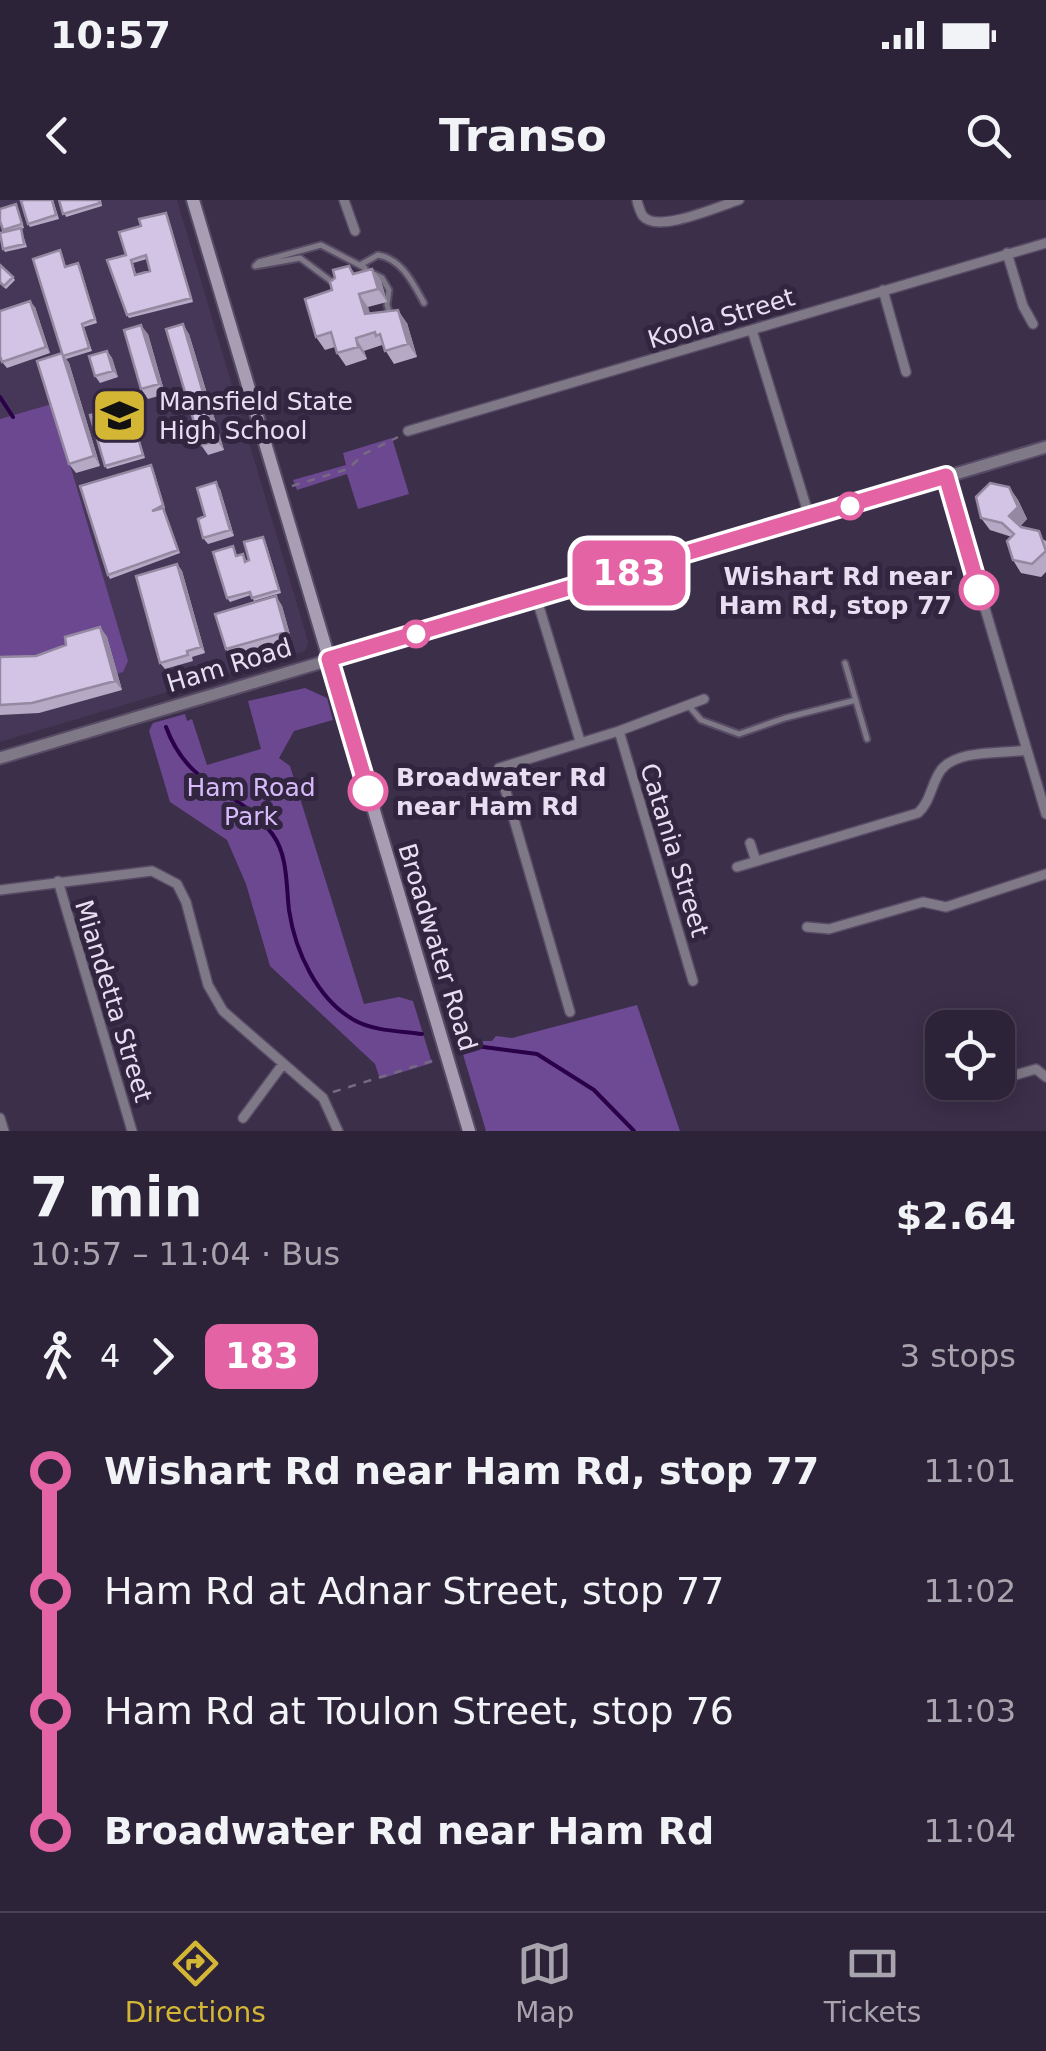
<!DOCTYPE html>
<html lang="en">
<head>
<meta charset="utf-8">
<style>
	:root { --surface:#2d2338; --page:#392f43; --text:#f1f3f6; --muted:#a7a4ae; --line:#484053; --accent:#d4b635 }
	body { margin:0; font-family:"DejaVu Sans",sans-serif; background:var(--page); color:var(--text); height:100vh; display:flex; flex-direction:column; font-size:38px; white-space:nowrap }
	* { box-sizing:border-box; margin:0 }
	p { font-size:32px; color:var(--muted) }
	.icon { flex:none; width:55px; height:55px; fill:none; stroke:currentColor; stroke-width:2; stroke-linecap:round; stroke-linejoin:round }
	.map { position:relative; height:931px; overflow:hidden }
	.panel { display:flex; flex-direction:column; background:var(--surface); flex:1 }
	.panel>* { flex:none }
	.badge { padding:0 20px; border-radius:15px; font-size:35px; line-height:65px }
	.fabs { position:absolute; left:925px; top:810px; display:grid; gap:20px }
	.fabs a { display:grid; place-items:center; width:90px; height:90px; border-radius:20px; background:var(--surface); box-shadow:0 5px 25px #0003,0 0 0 2px var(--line); font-size:50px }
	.map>.badge { position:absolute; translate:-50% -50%; box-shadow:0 0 0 5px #fff }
	.legs { display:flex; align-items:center; gap:15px; height:110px; padding:0 30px; font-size:32px }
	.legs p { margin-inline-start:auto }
	.overview { display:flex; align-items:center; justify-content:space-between; height:170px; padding:0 30px }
	h1 { font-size:55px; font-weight:800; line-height:75px }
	ul { padding:0 30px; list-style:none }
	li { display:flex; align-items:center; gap:35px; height:120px; font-size:38px }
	li i { display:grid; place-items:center; width:15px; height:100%; margin:0 12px; background:currentColor }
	li i::after { content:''; width:25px; height:25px; margin:-12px; border:8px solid; border-radius:50%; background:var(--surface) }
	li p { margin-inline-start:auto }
	li:first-child i { background:linear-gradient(#0000 50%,currentColor 0) }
	li:last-child i { background:linear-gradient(currentColor 50%,#0000 0) }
	.status { display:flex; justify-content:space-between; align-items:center; height:70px; padding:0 50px; background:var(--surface); direction:ltr }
	.status svg { height:28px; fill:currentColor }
	header { display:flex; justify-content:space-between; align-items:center; height:130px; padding:0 30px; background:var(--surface); font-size:45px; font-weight:800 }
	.tab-bar { display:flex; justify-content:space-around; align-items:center; height:140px; border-top:2px solid var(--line); background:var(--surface); font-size:28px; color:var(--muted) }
	.tab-bar a { display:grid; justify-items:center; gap:5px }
	.tab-bar .active { color:var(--accent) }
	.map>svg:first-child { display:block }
</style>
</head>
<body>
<div class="status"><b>10:57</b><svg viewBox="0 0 49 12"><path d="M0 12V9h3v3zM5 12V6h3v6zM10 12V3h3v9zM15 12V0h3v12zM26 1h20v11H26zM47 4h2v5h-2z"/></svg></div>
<header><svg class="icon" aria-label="back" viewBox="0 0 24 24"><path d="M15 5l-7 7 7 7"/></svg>Transo<svg class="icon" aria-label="search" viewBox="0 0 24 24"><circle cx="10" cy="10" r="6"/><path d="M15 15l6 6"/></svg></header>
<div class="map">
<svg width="1046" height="931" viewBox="0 0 1046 931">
	<rect width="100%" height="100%" fill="#3c2f4a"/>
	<path fill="#463758" d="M0,0H177L305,431L308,443L305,451L0,542Z"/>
	<path fill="#6c4891" d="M52,204L128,461L123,472L0,509V219Z
		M392,238L409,294L358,309L347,274L297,290L293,280L346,265L343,253Z
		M305,488L327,498L333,520L294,531L279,558L290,566L364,804L399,797L413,801L432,863L380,879L375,864L270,766L246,684L227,640L170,602L149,531L153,523L185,514L187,521L192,519L207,565L261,549L248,501Z"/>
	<path fill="#6e4994" d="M637,805L680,931H486L459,841H492L496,836L512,838Z"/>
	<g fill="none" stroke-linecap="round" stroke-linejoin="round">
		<path stroke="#2a0048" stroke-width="4" d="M0,197L13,217
			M166,527C190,592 240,588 273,635C288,656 286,685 289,710C295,751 317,799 354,820C373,831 400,831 422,834
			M461,844L537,854L594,890L634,931"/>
		<defs>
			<path id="service" d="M360,65L378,55C402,59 413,83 424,103
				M370,72L382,78L389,90L387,105L390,115
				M335,84L300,58L255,66L259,62L321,45L365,68V75
				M845,463L867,539
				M689,506L701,520L739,534L785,518L856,500"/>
			<path id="minor" d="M344,0L355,31
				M637,0C637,2 641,14 643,16C657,34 719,6 739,0
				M1007,53L1023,106L1033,124
				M883,90L906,172
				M752,130L810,319
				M408,231L1046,43
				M946,277L1046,614
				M537,400L580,541
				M619,531L693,781
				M750,643L756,661
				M737,667L918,613C931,601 931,584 941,570C957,549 1003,554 1027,550
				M58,681L132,931
				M0,690L152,671L177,684L186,702L208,785L223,811L323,898L338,931
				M807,727L829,729L923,702L946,707L1046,674
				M570,812L499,568L619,531L704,499
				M998,880L1036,869L1046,877
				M970,896L991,882
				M0,918L4,931
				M243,918L283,864"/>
			<path id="tertiary" d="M0,558L1046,247"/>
			<path id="secondary" d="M193,0L469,931"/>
		</defs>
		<use href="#service" stroke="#574b65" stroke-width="9"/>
		<use href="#minor" stroke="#574b65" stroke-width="12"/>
		<use href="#tertiary" stroke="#574b65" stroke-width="15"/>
		<use href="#secondary" stroke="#574b65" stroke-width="16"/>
		<path stroke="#766a82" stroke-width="2.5" stroke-dasharray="8 8" stroke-linecap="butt" d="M292,286L348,269L364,254L398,237
			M333,892L435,860"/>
		<use href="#service" stroke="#7f7887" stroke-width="5"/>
		<use href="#minor" stroke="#7f7887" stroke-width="9"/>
		<use href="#tertiary" stroke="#7f7887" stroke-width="11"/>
		<use href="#secondary" stroke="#a79eb4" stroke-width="12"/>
	</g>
	<path fill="#b5a9c6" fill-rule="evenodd" d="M24,0H53L59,19L30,27L28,24Z
		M59,0H101L102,6L66,17Z
		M16,4L24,28L21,29L27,47L5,52L3,49L4,32L3,30Z
		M166,13L193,102L129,118L127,115L126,55L141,26ZM147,59L150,71L136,74L133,63Z
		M62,54L66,67L78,63L80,66L97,123L84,127L92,151L66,159L69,163L100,266L76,273L69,264L62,153Z
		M349,66L355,74L372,69L381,81L387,102L368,107L370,114L407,123L417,157L394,164L382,145L364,151L367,159L346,166L337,153L335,147L325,150L316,137L332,90Z
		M13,77L15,80L6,89L0,84Z
		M35,107L50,153L7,168L2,162Z
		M148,134L165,194L148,199L141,189Z
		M189,134L224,250L208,255L201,245Z
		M107,151L112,158L118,177L100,183L95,176Z
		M128,204L145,258L107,269L105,266Z
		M153,268L165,308L164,309L180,353L110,379L108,375Z
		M1009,287L1018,300L1027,319L1020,326L1046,341V372L1041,377L1021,373L1013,360L1012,337L990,330L981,318Z
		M220,289L234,336L208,344L203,338L205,316Z
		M265,340L281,393L254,401L251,395L230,402L227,398L233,346L237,356L245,357L246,361L249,360Z
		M177,364L182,371L205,453L192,457L193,461L165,469L160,463Z
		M276,396L282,406L292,442L232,459L226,449Z
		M100,427L107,437L122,490L39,513L0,515V457L36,456L66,445Z"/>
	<path fill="#9489a1" d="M166,13L168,16L193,102L191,98Z
		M372,69L381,81L387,102L378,89Z
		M359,94L368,107L374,127L365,114Z
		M30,101L35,107L50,153L46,147Z
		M398,110L407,123L417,157L408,144Z
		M183,124L189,134L224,250L217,241Z
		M141,125L148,134L165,194L159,184Z
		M356,138L364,151L367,159L358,147Z
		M107,151L112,158L118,177L113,171Z
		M62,153L69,163L100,266L94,256Z
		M216,282L220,289L234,336L230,330Z
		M1009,287L1018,300L1027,319L1018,329L1009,316Z
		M177,364L182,371L205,453L201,447Z
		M276,396L282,406L292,442L286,432Z
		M100,427L107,437L122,490L115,481Z"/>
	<path fill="#d3c4e6" stroke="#9489a1" stroke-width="2.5" fill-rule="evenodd" d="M24,0H52L56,15L28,24L21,1Z
		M59,0H99L100,3L63,14Z
		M16,4L22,24L3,30L0,21V9Z
		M166,13L191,98L127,115L107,60L126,55L119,32L141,26L139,19ZM146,55L150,71L135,75L131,60Z
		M21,28L24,44L3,49L0,33Z
		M60,50L65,67L78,63L95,119L82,124L89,148L63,156L33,59Z
		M0,65L13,77L4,86L0,82Z
		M349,66L353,74L372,69L378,89L359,94L365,114L398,110L408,144L385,151L380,134L376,136L375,132L356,138L358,147L337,153L331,132L316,137L305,99L332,90L330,82L335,78L333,70Z
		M30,101L46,147L2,162L0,156V111Z
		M183,124L217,241L201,245L166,129Z
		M141,125L159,184L141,189L124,130Z
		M107,151L113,171L95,176L89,156Z
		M62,153L94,256L69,264L37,161Z
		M128,204L143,255L105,266L90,215Z
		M151,265L163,305L152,311L163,308L178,350L108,375L80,286Z
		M216,282L230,330L203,338L198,319L205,316L197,288Z
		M990,283L1009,287L1018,307L1009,316L1021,327L1039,331L1046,351L1032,364L1013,360L1007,341L1014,334L1002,323L981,318L976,297Z
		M263,337L279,390L252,398L250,392L227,398L213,352L233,346L236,356L243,354L245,362L249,360L244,342Z
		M177,364L201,447L187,451L188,455L160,463L136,376Z
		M276,396L286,432L226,449L215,414Z
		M100,427L115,481L32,503L0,505V457L36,456L66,445L65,437Z"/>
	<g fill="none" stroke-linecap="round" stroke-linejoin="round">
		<defs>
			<path id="line-1" d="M368,591L329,459L946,276L979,390"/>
		</defs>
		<use href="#line-1" stroke="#fff" stroke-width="22"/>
		<use href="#line-1" stroke="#e463a4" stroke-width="15"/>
	</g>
	<defs>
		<symbol id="school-square" viewBox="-11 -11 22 22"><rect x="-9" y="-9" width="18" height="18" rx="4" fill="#d4b635" stroke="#31253f"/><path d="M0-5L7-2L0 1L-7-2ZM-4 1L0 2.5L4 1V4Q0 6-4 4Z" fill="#111"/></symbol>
	</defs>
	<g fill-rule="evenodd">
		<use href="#school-square" x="88" y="184" width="63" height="63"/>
	</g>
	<g fill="#fff" stroke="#e463a4" stroke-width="5">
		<circle cx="850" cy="306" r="12"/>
		<circle cx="979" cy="390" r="18"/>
		<circle cx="416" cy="434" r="12"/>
		<circle cx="368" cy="591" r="18"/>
	</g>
	<g text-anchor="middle" stroke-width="10" stroke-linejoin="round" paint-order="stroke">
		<g font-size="25" fill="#e7dff1" stroke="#31253f">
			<text transform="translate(721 118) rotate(-17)" y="9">Koola Street</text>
			<text transform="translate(229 465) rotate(-17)" y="9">Ham Road</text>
			<text transform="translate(675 650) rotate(73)" y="9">Catania Street</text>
			<text transform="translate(438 747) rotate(73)" y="9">Broadwater Road</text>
			<text transform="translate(114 801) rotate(73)" y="9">Miandetta Street</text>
		</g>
		<g font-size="25" fill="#e7dff1" stroke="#31253f" text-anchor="start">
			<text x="159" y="210">Mansfield State<tspan x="159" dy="29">High School</tspan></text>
		</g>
		<g font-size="25" font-weight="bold" fill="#e7dff1" stroke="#31253f" text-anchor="end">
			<text x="952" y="385">Wishart Rd near<tspan x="952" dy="29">Ham Rd, stop 77</tspan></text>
			<text x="396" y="586" text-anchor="start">Broadwater Rd<tspan x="396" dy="29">near Ham Rd</tspan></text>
		</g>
		<g font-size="25" fill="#d7baf9" stroke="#31253f">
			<text x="251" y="596">Ham Road<tspan x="251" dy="29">Park</tspan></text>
		</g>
	</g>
</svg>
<div class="fabs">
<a><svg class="icon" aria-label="locate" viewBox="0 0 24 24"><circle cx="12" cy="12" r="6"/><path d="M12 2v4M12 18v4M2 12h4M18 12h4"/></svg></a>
</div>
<b class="badge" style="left:629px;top:373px;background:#e463a4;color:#fff">183</b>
</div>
<section class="panel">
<div class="overview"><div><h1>7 min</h1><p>10:57 – 11:04 · Bus</p></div><b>$2.64</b></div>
<div class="legs"><svg class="icon" aria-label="walk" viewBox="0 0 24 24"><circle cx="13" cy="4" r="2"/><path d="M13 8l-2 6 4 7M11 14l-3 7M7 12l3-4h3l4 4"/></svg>4<svg class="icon" aria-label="forward" viewBox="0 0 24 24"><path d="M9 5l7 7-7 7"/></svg><b class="badge" style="background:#e463a4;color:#fff">183</b><p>3 stops</p></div>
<ul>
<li><i style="color:#e463a4"></i><b>Wishart Rd near Ham Rd, stop 77</b><p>11:01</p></li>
<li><i style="color:#e463a4"></i><span>Ham Rd at Adnar Street, stop 77</span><p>11:02</p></li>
<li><i style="color:#e463a4"></i><span>Ham Rd at Toulon Street, stop 76</span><p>11:03</p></li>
<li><i style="color:#e463a4"></i><b>Broadwater Rd near Ham Rd</b><p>11:04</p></li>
</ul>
</section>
<nav class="tab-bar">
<a class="active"><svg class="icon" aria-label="directions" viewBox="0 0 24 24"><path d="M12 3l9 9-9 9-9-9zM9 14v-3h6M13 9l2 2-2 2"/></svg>Directions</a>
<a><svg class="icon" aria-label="map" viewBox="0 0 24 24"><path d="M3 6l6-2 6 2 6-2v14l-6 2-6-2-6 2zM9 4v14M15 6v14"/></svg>Map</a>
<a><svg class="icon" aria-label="tickets" viewBox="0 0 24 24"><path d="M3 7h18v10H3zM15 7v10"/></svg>Tickets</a>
</nav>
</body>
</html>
